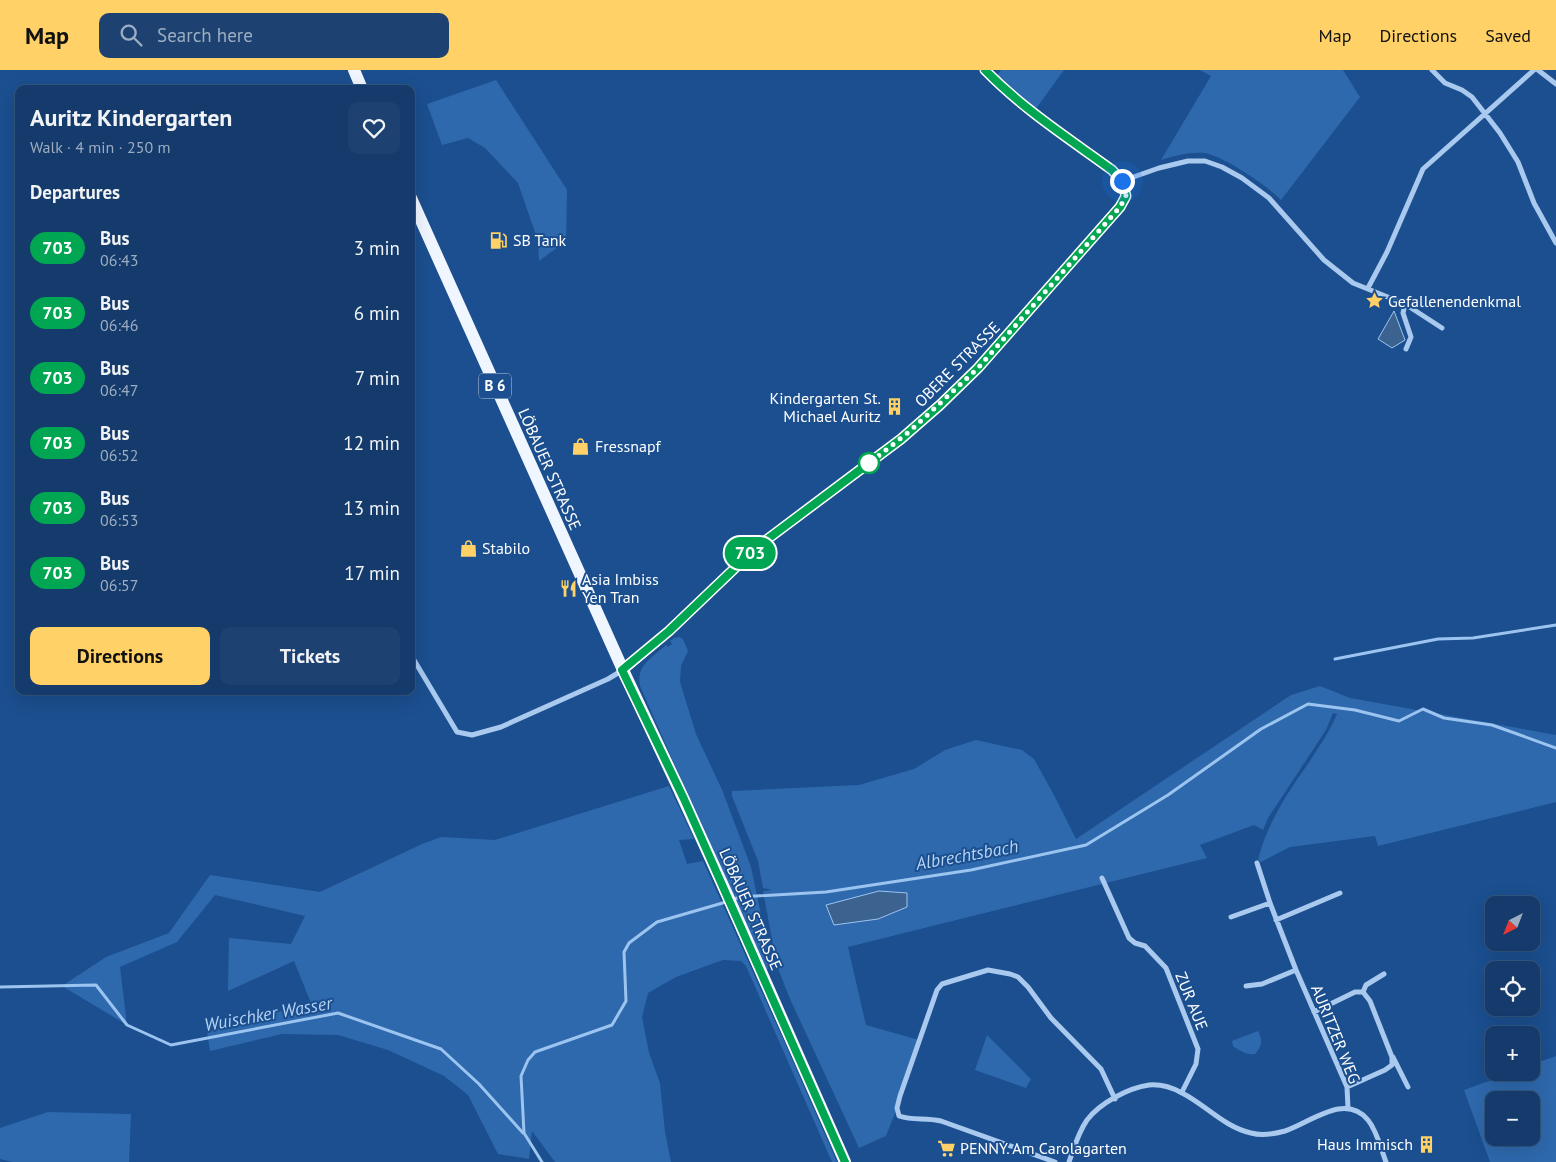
<!DOCTYPE html>
<html lang="en">
<head>
<meta charset="utf-8">
<style>
	:root { --surface:#143b6b; --page:#1d4271; --text:#f1f3f6; --muted:#9dadc1; --line:#33557e; --accent:#ffd166 }
	body { margin:0; font-family:"PT Sans",sans-serif; background:var(--page); color:var(--text); height:100vh; display:flex; flex-direction:column; font-size:19px; white-space:nowrap }
	* { box-sizing:border-box; margin:0 }
	p { font-size:16px; color:var(--muted) }
	.icon { flex:none; width:28px; height:28px; fill:none; stroke:currentColor; stroke-width:2; stroke-linecap:round; stroke-linejoin:round }
	.map { position:relative; flex:1; overflow:hidden }
	.details { position:absolute; left:15px; top:15px; width:400px; height:610px; display:flex; flex-direction:column; background:var(--surface); border-radius:10px; box-shadow:0 5px 20px #0002,0 0 0 1px var(--line) }
	.details>* { flex:none }
	.badge { padding:0 10px; border-radius:16px; font-size:18px; line-height:32px }
	.needle { width:32px; rotate:222deg }
	.controls { position:absolute; left:1485px; top:826px; display:grid; gap:10px }
	.controls a { display:grid; place-items:center; width:55px; height:55px; border-radius:10px; background:var(--surface); box-shadow:0 5px 20px #0002,0 0 0 1px var(--line); font-size:25px }
	.you { position:absolute; width:25px; height:25px; margin:-12px; border:4px solid #fff; border-radius:50%; background:#1a73e8; box-shadow:0 0 0 8px #1a73e833 }
	.map>.badge { position:absolute; translate:-50% -50%; box-shadow:0 0 0 2px #fff }
	h2 { padding:0 15px; font-size:19px; line-height:45px }
	.round { display:grid; place-items:center; flex:none; width:52px; height:52px; border-radius:10px; background:var(--page) }
	.overview { display:flex; align-items:center; justify-content:space-between; height:85px; padding:0 15px }
	h1 { font-size:24px; font-weight:700; line-height:38px }
	.primary-button { display:flex; gap:10px; margin-top:auto; padding:10px 15px }
	.primary-button a { flex:1; height:58px; border-radius:10px; background:var(--accent); color:#111; font-size:20px; font-weight:700; line-height:58px; text-align:center }
	.primary-button a+a { background:var(--page); color:var(--text) }
	ul { padding:0; list-style:none }
	li { display:flex; align-items:center; gap:15px; height:65px; padding:0 15px }
	li div { flex:1 }
	li b { display:block; font-size:19px }
	li em { font-style:normal }
	li .badge { min-width:55px; font-weight:700; text-align:center }
	header { display:flex; align-items:center; gap:30px; box-sizing:border-box; height:70px; padding:0 25px; background:var(--accent); color:#111 }
	header strong { font-size:24px }
	nav { display:flex; gap:28px; margin-inline-start:auto; font-size:18px }
	.search { width:350px; height:45px; background:var(--page); display:flex; align-items:center; gap:12px; box-sizing:border-box; padding:0 18px; border-radius:10px; color:var(--muted); font-size:19px }
	.map>svg:first-child { display:block }
</style>
</head>
<body>
<header>
<strong>Map</strong>
<div class="search"><svg class="icon" aria-label="search" viewBox="0 0 24 24"><circle cx="10" cy="10" r="6"/><path d="M15 15l6 6"/></svg>Search here</div>
<nav><a>Map</a><a>Directions</a><a>Saved</a></nav>
</header>
<div class="map">
<svg width="1556" height="1092" viewBox="0 0 1556 1092">
	<rect width="100%" height="100%" fill="#1b4f8f"/>
	<path fill="#2e69ad" fill-rule="evenodd" d="M1001,0H1064L1035,40L996,7Z
		M1200,0H1343L1360,27L1281,130C1268,116 1222,85 1204,83C1189,82 1175,86 1161,90L1211,6Z
		M496,10L567,120L566,171L539,191L538,171L518,113L485,78L468,68L442,75L427,34Z
		M679,567L683,569L688,581L681,596L680,612L696,664L723,722L751,797L772,897L765,900L640,616C636,595 652,588 666,575L668,577L672,574L670,571L674,568Z
		M1320,616L1350,628L1556,665V732L1378,776L1375,766L1290,777L1261,792L1258,790C1267,753 1288,722 1310,691C1320,675 1330,661 1337,644L1333,643L1326,660L1268,748L1263,760L1254,755L1200,775L1207,788L848,877L866,955L919,970L897,1038L886,1066L859,1078L790,929L777,896L763,821L772,820L763,818L758,791L732,726V721L859,715L914,699L945,680L976,670L1022,680L1034,689L1054,725L1076,769L1291,625Z
		M669,716L694,769L679,770L687,794L703,791L788,980L837,1092H832L746,896L741,891L723,890L676,907L648,923L642,947L649,983L660,1013L665,1062L671,1092H555L532,1061L529,1089L498,1084L468,1025L444,1006L388,980L338,965L282,964L210,981L207,962L311,933L294,891L228,921L229,868L291,874L305,846L215,825L177,872L120,897L127,955L62,916L106,887L169,863L210,805L320,822L422,774L441,767L495,770Z
		M1258,961C1263,971 1262,976 1255,984C1246,985 1240,981 1233,976L1232,971Z
		M987,965L1031,1009L1026,1018L975,1000Z
		M1556,986V1092H1490L1464,1020L1511,1003L1531,1002V995ZM1494,1030H1531V1068H1494Z
		M48,1042L131,1044L129,1092H12L0,1089V1058Z"/>
	<path fill="#3c6290" stroke="#9cc4f0" d="M1394,241L1405,270L1392,278L1378,269Z
		M879,821L907,823V837L878,849L834,855L826,835Z"/>
	<g fill="none" stroke-linecap="round" stroke-linejoin="round">
		<path stroke="#9cc4f0" stroke-width="3" d="M1335,589L1438,569L1473,568L1556,555
			M732,830L739,827L826,822L971,800L1086,775L1168,725L1261,659L1308,634L1355,640L1399,651L1423,639L1444,648L1492,655L1556,678
			M0,917L96,915L127,955L171,975L338,943L441,979L479,1014L523,1063
			M542,1092L524,1063L521,1006L528,990L535,982L612,955L626,931L624,882L629,873L657,852L726,832"/>
		<path stroke="#a9c9ee" stroke-width="5" d="M1432,0L1445,13L1462,20L1472,27L1500,63L1518,92L1534,133L1556,173
			M1538,0L1556,14
			M1122,111L1159,98L1188,91H1205L1222,97L1242,108L1269,128L1324,190L1353,213L1405,234L1442,258
			M1368,218L1387,182L1423,99L1534,0
			M1405,234L1403,243L1411,267L1406,279
			M411,585L457,662L472,665L501,657L608,609L623,600
			M1257,793L1270,833L1296,900L1347,1017L1348,1038
			M1102,808L1129,868L1135,873L1145,876L1166,898L1198,979L1196,994L1182,1022
			M1231,847L1270,833
			M1276,850L1340,823
			M1246,916L1262,914L1296,900
			M1363,922L1366,915L1384,904
			M1314,942L1355,922H1363L1370,931L1392,987V995L1385,1000L1347,1017
			M1393,987L1408,1017
			M1055,1092L941,1051C925,1047 914,1051 899,1046L897,1038L900,1026L937,920L942,914L988,900L1010,904L1018,907L1028,917L1051,948L1101,999L1115,1029
			M1069,1092C1074,1078 1078,1063 1087,1050C1100,1033 1128,1018 1149,1015C1161,1014 1173,1018 1182,1023C1206,1035 1224,1057 1251,1063C1262,1066 1274,1064 1285,1061C1310,1053 1345,1022 1368,1050C1377,1061 1381,1079 1386,1092"/>
		<path stroke="#d6e6fa" stroke-width="10" d="M623,600L669,561L757,477L901,369L940,335L978,298L1120,137L1126,126L1122,111L1112,100C1068,68 1023,39 985,0"/>
		<path stroke="#f0f6ff" stroke-width="12" d="M354,0L362,19
			M411,128L623,600L677,715L726,822L845,1092"/>
	</g>
	<g fill="none" stroke-linecap="round" stroke-linejoin="round">
		<defs>
			<path id="line" d="M845,1092L684,729L622,600L669,561L757,477L901,369L940,335L978,298L1120,137L1126,126L1122,111L1112,100C1068,68 1023,39 985,0"/>
		</defs>
		<use href="#line" stroke="#fff" stroke-width="11"/>
		<use href="#line" stroke="#00a651" stroke-width="8"/>
		<path stroke="#fff" stroke-width="5" stroke-dasharray="0 9" d="M869,393L867,395L910,361L978,298L1120,137L1126,126L1122,111"/>
	</g>
	<defs>
		<symbol id="fuel-bare" viewBox="-9 -9 18 18"><path d="M-5.5-6h7V0h2V4h1.3V-2.5L3-4.5l.8-.8L6-3V5H2.5V1h-1V6h-7ZM-4.2-4.7v3.2H.2V-4.7Z" fill="#ffd166" stroke="#1b4f8f" stroke-width="2.5" paint-order="stroke"/></symbol>
		<symbol id="sight-bare" viewBox="-9 -9 18 18"><path d="M0-6L1.8-2.2L6-1.7L2.9 1.2L3.7 5.4L0 3.3L-3.7 5.4L-2.9 1.2L-6-1.7L-1.8-2.2Z" fill="#ffd166" stroke="#1b4f8f" stroke-width="2.5" paint-order="stroke"/></symbol>
		<symbol id="building-bare" viewBox="-9 -9 18 18"><path d="M-4-6H4V6H1V3H-1V6H-4ZM-2.5-4.3h1.7v1.8h-1.7ZM.8-4.3h1.7v1.8H.8ZM-2.5-1h1.7V.8h-1.7ZM.8-1h1.7V.8H.8Z" fill="#ffd166" stroke="#1b4f8f" stroke-width="2.5" paint-order="stroke"/></symbol>
		<symbol id="shop-bare" viewBox="-9 -9 18 18"><path d="M-5-2.5h2.3a2.7 3.5 0 0 1 5.4 0H5L5.5 6h-11ZM-1.5-2.5h3a1.5 2.3 0 0 0-3 0Z" fill="#ffd166" stroke="#1b4f8f" stroke-width="2.5" paint-order="stroke"/></symbol>
		<symbol id="restaurant-bare" viewBox="-9 -9 18 18"><path d="M-5-6h1v4h1v-4h1v4h1v-4h1v5L-1.5 .5V6h-2V.5L-5-1ZM5-6V6H3V1.5H1.5Q1.5-4 5-6Z" fill="#ffd166" stroke="#1b4f8f" stroke-width="2.5" paint-order="stroke"/></symbol>
		<symbol id="supermarket-bare" viewBox="-9 -9 18 18"><path d="M-6-5.5h2.5l.6 2H6L4.5 2H-2.5L-4.4-4H-6ZM-1.5 3.2a1.3 1.3 0 1 0 .1 0ZM3 3.2a1.3 1.3 0 1 0 .1 0Z" fill="#ffd166" stroke="#1b4f8f" stroke-width="2.5" paint-order="stroke"/></symbol>
	</defs>
	<g fill-rule="evenodd">
		<use href="#fuel-bare" x="486" y="158" width="25" height="25"/>
		<use href="#sight-bare" x="1362" y="218" width="25" height="25"/>
		<use href="#building-bare" x="882" y="324" width="25" height="25"/>
		<use href="#shop-bare" x="568" y="364" width="25" height="25"/>
		<use href="#shop-bare" x="456" y="466" width="25" height="25"/>
		<use href="#restaurant-bare" x="556" y="506" width="25" height="25"/>
		<use href="#building-bare" x="1414" y="1062" width="25" height="25"/>
		<use href="#supermarket-bare" x="934" y="1066" width="25" height="25"/>
	</g>
	<circle fill="#fff" stroke="#00a651" stroke-width="2.5" cx="869" cy="393" r="10"/>
	<g text-anchor="middle" stroke-width="4" stroke-linejoin="round" paint-order="stroke">
		<rect fill="#1b4f8f" stroke="#bbcadd" stroke-width="1" x="479" y="303.5" width="32" height="25" rx="4"/>
		<g font-size="15" font-weight="bold" fill="#fff">
			<text x="495" y="321">B 6</text>
		</g>
		<g font-size="16" fill="#fff" stroke="#1b4f8f" text-anchor="start">
			<text x="513" y="176">SB Tank</text>
			<text x="1388" y="237">Gefallenendenkmal</text>
			<text x="881" y="334" text-anchor="end">Kindergarten St.<tspan x="881" dy="18">Michael Auritz</tspan></text>
			<text x="595" y="382">Fressnapf</text>
			<text x="482" y="484">Stabilo</text>
			<text x="582" y="515">Asia Imbiss<tspan x="582" dy="18">Yen Tran</tspan></text>
			<text x="1413" y="1080" text-anchor="end">Haus Immisch</text>
			<text x="960" y="1084">PENNY. Am Carolagarten</text>
		</g>
		<g font-size="16" fill="#fff" stroke="#1b4f8f">
			<text transform="translate(957 294) rotate(-45)" y="6">OBERE STRASSE</text>
			<text transform="translate(550 399) rotate(66)" y="6">LÖBAUER STRASSE</text>
			<text transform="translate(751 839) rotate(66)" y="6">LÖBAUER STRASSE</text>
			<text transform="translate(1192 931) rotate(68)" y="6">ZUR AUE</text>
			<text transform="translate(1336 964) rotate(68)" y="6">AURITZER WEG</text>
		</g>
		<g font-size="18" font-style="italic" fill="#b5d3f5" stroke="#1b4f8f">
			<text transform="translate(967 785) rotate(-10)" y="6">Albrechtsbach</text>
			<text transform="translate(268 944) rotate(-10)" y="6">Wuischker Wasser</text>
		</g>
	</g>
</svg>
<div class="controls">
<a><svg class="needle" viewBox="-14 -14 28 28"><path d="M0-13l5 13h-10z" fill="#e53935"/><path d="M0 13l5-13h-10z" fill="#9dadc1"/></svg></a>
<a><svg class="icon" aria-label="locate" viewBox="0 0 24 24"><circle cx="12" cy="12" r="6"/><path d="M12 2v4M12 18v4M2 12h4M18 12h4"/></svg></a>
<a>+</a>
<a>−</a>
</div>
<div class="you" style="left:1122px;top:111px"></div>
<b class="badge" style="left:750px;top:483px;background:#00a651;color:#fff">703</b>
<section class="details">
<div class="overview"><div><h1>Auritz Kindergarten</h1><p>Walk · 4 min · 250 m</p></div><a class="round"><svg class="icon" aria-label="heart" viewBox="0 0 24 24"><path d="M12 20l-8-8c-3-5 5-10 8-4 3-6 11-1 8 4z"/></svg></a></div>
<h2>Departures</h2>
<ul>
<li><span class="badge" style="background:#00a651;color:#fff">703</span><div><b>Bus</b><p>06:43</p></div><em>3 min</em></li>
<li><span class="badge" style="background:#00a651;color:#fff">703</span><div><b>Bus</b><p>06:46</p></div><em>6 min</em></li>
<li><span class="badge" style="background:#00a651;color:#fff">703</span><div><b>Bus</b><p>06:47</p></div><em>7 min</em></li>
<li><span class="badge" style="background:#00a651;color:#fff">703</span><div><b>Bus</b><p>06:52</p></div><em>12 min</em></li>
<li><span class="badge" style="background:#00a651;color:#fff">703</span><div><b>Bus</b><p>06:53</p></div><em>13 min</em></li>
<li><span class="badge" style="background:#00a651;color:#fff">703</span><div><b>Bus</b><p>06:57</p></div><em>17 min</em></li>
</ul>
<div class="primary-button"><a>Directions</a><a>Tickets</a></div>
</section>
</div>
</body>
</html>
